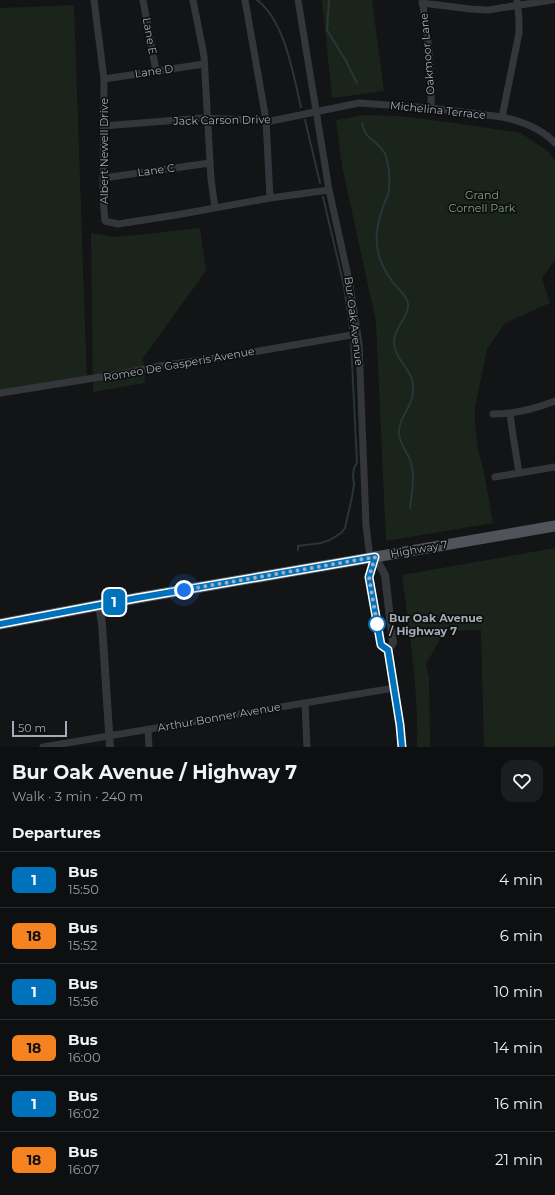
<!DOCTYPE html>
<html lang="en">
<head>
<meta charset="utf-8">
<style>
	:root { --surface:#0e0f10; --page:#1c1d1e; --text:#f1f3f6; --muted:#9b9c9f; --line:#2e2f30 }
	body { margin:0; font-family:Montserrat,sans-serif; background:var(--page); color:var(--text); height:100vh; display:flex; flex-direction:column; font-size:15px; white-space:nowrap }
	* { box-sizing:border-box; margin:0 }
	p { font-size:13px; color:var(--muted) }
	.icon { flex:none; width:22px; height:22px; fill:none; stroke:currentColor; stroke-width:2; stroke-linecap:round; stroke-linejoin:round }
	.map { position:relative; height:747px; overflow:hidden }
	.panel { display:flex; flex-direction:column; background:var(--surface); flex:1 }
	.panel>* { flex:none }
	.badge { padding:0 8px; border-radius:6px; font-size:14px; line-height:26px }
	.scale { position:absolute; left:12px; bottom:10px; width:55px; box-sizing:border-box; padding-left:4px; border:2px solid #a4adb7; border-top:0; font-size:11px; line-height:14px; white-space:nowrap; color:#a4adb7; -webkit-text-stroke:3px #0e0f10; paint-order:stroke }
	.you { position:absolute; width:20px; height:20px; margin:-10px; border:3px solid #fff; border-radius:50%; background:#1a73e8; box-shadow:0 0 0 6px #1a73e833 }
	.map>.badge { position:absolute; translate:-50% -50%; box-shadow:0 0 0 2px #fff }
	h2 { padding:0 12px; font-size:15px; line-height:36px }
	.round { display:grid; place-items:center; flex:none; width:42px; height:42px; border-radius:12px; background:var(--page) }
	.headline { display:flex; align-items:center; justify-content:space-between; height:68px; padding:0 12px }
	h1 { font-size:19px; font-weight:700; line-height:30px }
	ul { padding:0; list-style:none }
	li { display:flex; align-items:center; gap:12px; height:56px; padding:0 12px; border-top:1px solid var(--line) }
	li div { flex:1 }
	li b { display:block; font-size:15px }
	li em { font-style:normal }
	li .badge { min-width:44px; font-weight:700; text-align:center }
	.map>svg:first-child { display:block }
</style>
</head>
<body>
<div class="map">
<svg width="555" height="747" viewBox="0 0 555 747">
	<rect width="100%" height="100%" fill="#131415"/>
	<path fill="#1b241b" d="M322,0H372L384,91L332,98Z
		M74,5L87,383L0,397V8Z
		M364,115L399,116L448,122L521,133L549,152L555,161V260L542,278L550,303L505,323L487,349L475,408V424L478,449L484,472L493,523L386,541L376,322L342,166L336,120Z
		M200,228L206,271L143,358L145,383L93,392L91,233L117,237Z
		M555,548V747H484L481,630L445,631L426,664L429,677L430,747H417C419,690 409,632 402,575Z"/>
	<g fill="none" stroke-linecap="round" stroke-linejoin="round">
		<path stroke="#28353a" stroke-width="2" d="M257,0C285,21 293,74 301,107
			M329,0L327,30L346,61L357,83
			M305,120L320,183
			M362,123C363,128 365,133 368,136C375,143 383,147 386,156C389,167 390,179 389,189C389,194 386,199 384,204C380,217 375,231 377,245C378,257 384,271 392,281C396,287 404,293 407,300C413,313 393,328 394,342C394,357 408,366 412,380C418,405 398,414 399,434C400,445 408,453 411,462C415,477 412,493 410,508
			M323,197L344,286L350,328
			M298,550V546L321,543L330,540L341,533L345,528L352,497L354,485L353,475L354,468L357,463L351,342"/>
		<path stroke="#34363b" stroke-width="7" d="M94,0L104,79L103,198L105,221L118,224L176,215L270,198L329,190
			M143,0L156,71
			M193,0L204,56L211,179L215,208
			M245,0L266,120L270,198
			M298,0L329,190L350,285L359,344L366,525L370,558
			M422,0C428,34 432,74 431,108
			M422,3L470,9L488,10L552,0
			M104,79L204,64
			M502,117L519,33V19L517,0
			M103,126L203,118L271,121L359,103L431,108L502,117C521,121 541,128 555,143
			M103,178L210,163
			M0,393L125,373L160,366L230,356L357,334
			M493,414C515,414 535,409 555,401
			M510,414L512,429L519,473
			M495,477L555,467
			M305,703L307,747
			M148,729L149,747
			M43,747L394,688"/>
		<path stroke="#34363b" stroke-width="8" d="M375,557L385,575L393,643L388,650L400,725L402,747
			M375,557L369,577L381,645L388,650
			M99,605L102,624L110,747"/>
		<path stroke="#50545a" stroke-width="11" d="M0,624L137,598L555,526"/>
	</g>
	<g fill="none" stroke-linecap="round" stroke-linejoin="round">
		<defs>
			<path id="line" d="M0,624L137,598L375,557L369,577L381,645L388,650L400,725L402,747"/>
		</defs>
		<use href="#line" stroke="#fff" stroke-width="9"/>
		<use href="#line" stroke="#0072bc" stroke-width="6"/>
		<path stroke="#a4adb7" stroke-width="4" stroke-dasharray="0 7.2" d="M184,590L375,557L369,577L377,624"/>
	</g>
	<circle fill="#fff" stroke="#0072bc" stroke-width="2" cx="377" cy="624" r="8"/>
	<g text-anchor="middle" stroke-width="3.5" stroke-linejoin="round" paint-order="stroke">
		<g font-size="11" fill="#a4adb7" stroke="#0e0f10">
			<text transform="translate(150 36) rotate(80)" y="4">Lane E</text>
			<text transform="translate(427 54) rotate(-95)" y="4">Oakmoor Lane</text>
			<text transform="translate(154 71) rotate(-8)" y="4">Lane D</text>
			<text transform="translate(438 110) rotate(6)" y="4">Michelina Terrace</text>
			<text transform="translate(222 120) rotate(-1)" y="4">Jack Carson Drive</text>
			<text transform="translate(104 151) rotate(-90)" y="4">Albert Newell Drive</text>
			<text transform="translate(156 170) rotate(-8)" y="4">Lane C</text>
			<text transform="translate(354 321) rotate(83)" y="4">Bur Oak Avenue</text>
			<text transform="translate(179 364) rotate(-10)" y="4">Romeo De Gasperis Avenue</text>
			<text transform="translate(419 549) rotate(-10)" y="4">Highway 7</text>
			<text transform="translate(219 717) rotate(-10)" y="4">Arthur Bonner Avenue</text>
		</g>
		<g font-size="11" fill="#7da478" stroke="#0e0f10">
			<text x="482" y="199">Grand<tspan x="482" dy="13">Cornell Park</tspan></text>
		</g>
		<g font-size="11" font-weight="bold" fill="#a4adb7" stroke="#0e0f10" text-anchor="start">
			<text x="389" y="622">Bur Oak Avenue<tspan x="389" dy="13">/ Highway 7</tspan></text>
		</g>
	</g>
</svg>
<div class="scale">50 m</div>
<div class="you" style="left:184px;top:590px"></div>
<b class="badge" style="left:114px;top:602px;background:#0072bc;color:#fff">1</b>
</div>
<section class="panel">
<div class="headline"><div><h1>Bur Oak Avenue / Highway 7</h1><p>Walk · 3 min · 240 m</p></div><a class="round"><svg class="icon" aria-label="heart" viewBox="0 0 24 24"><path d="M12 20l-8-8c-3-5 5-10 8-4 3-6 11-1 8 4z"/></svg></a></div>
<h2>Departures</h2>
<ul>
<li><span class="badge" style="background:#0072bc;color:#fff">1</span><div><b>Bus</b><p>15:50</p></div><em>4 min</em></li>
<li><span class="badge" style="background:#f58220;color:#111">18</span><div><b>Bus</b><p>15:52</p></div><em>6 min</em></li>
<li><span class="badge" style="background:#0072bc;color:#fff">1</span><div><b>Bus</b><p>15:56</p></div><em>10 min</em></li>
<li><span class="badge" style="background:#f58220;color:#111">18</span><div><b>Bus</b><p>16:00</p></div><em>14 min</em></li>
<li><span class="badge" style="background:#0072bc;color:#fff">1</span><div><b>Bus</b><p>16:02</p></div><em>16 min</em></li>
<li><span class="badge" style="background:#f58220;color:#111">18</span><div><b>Bus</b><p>16:07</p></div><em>21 min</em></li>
</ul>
</section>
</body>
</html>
